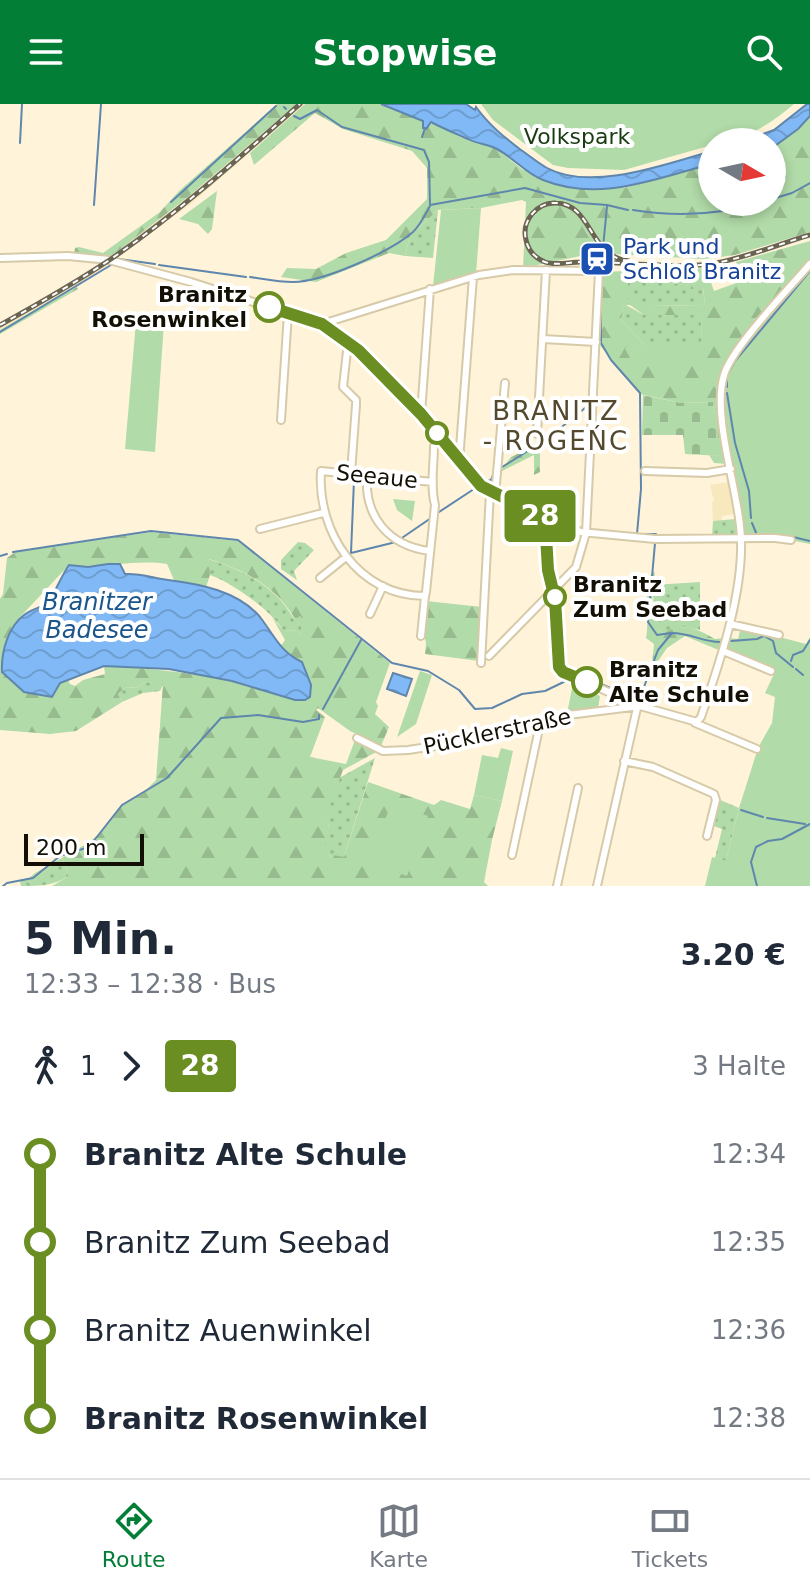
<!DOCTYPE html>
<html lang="de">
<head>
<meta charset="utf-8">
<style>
	:root { --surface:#fff; --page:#f2f2f3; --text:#1f2937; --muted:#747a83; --line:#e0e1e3; --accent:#027e36 }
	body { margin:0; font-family:"DejaVu Sans",sans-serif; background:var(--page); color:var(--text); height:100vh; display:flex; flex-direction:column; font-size:30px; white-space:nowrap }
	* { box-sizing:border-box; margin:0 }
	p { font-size:26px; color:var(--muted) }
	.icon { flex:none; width:44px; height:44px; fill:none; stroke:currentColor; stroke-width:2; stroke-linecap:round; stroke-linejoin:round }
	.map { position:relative; height:782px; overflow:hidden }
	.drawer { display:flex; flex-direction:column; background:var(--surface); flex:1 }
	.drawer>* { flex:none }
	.badge { padding:0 16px; border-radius:6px; font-size:28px; line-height:52px }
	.needle { width:52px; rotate:99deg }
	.buttons { position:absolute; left:698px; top:24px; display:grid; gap:16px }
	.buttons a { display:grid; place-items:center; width:88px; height:88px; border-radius:50%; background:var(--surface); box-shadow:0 4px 12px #0003; font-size:40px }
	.scale { position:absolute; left:24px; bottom:20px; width:120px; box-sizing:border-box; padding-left:8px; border:4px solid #130f04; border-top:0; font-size:22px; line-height:28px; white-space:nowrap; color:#130f04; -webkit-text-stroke:6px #fff; paint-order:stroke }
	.map>.badge { position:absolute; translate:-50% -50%; box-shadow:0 0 0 4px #fff }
	.legs { display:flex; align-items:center; gap:12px; height:88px; padding:0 24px; font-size:26px }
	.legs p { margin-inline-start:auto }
	.headline { display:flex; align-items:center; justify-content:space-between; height:136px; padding:0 24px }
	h1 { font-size:44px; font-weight:700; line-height:60px }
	ul { padding:0 24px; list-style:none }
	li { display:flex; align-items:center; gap:28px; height:88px; font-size:30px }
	li i { display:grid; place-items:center; width:12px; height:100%; margin:0 10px; background:currentColor }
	li i::after { content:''; width:20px; height:20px; margin:-10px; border:6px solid; border-radius:50%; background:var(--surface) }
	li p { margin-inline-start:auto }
	li:first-child i { background:linear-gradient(#0000 50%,currentColor 0) }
	li:last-child i { background:linear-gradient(currentColor 50%,#0000 0) }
	header { display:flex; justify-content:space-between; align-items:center; height:104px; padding:0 24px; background:var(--accent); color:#fff; font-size:36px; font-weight:700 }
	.tabs { display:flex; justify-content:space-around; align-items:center; height:112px; border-top:2px solid var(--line); background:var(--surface); font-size:22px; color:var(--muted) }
	.tabs a { display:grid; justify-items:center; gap:4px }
	.tabs .current { color:var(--accent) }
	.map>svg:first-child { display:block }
</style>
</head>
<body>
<header><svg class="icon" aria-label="menu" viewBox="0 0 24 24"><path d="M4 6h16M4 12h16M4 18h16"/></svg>Stopwise<svg class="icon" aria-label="search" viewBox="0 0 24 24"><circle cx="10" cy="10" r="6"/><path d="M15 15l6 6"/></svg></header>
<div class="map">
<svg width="810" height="782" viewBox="0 0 810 782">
	<defs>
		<pattern id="grass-dots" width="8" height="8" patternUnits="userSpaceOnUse" patternTransform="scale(2)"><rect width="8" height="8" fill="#b1dba8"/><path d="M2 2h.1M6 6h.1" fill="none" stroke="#97bb8f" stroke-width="1.8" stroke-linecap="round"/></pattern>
		<pattern id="forest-firs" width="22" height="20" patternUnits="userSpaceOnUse" patternTransform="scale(2)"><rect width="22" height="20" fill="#b1dba8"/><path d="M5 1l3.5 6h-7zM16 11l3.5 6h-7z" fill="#97bb8f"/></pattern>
		<pattern id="cemetery-stones" width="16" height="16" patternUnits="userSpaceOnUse" patternTransform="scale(2)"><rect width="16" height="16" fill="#b1dba8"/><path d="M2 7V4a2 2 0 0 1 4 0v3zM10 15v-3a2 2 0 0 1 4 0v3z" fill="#97bb8f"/></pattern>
		<pattern id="water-waves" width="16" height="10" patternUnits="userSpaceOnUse" patternTransform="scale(2)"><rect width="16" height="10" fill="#80b9f5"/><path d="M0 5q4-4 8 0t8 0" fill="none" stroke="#6e9ed0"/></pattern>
	</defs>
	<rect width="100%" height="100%" fill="#fff4d9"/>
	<path fill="#f8e8be" d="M297,0H305L192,99L77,183L0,226V219L50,192L109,154L188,93Z
		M729,378L734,410L722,412V417H713L712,398L714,397L710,381Z"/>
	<path fill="url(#grass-dots)" d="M438,106L433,154L405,152L410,132Z
		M628,172L642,177L669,175L671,179L703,184L705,201L648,202L628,195Z
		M624,200L644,211H701L702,241H645L621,216Z
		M736,415L737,430L712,432L713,417Z
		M298,438L305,439L314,446L294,467L297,476L281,465V456Z
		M208,455C243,466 276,482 294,515L301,512V530L297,527L283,526C270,506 233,479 210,471Z
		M700,478V526L683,523L663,530L654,520L653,481Z
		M145,578L164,579L160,587L143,589L122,598L118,590L126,583L136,584Z
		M375,654L344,753L332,755L324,744L329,719L324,715L339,674Z
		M718,695L739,704L726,757L715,754L722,725L711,721Z
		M62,754L69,772C53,782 40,782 21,782L20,777L29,774V779Z"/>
	<path fill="url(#forest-firs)" fill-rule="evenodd" d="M277,0H297L188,93L109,154L74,150L75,144L79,143L103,149L160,108L179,87Z
		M305,0H381L423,17V24L433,19L454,27L466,35L497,45L523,66L624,84L712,60V98H772V44L798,25L810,12V128L735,151L704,155L595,149L523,164L526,98L522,96L481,104L438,106L410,132L405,152L389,149L316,178L281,173L287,164L316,165L346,149L386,136L427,95V64L412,47L343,25L315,9L254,61L250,49Z
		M217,87L212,125L208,130L198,120L179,115Z
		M810,137V157L727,254L717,297L727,360L714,359L709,351L720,352L713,298L681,299L640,290L598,239L601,168L706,164L714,187L739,178L736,158ZM628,172L642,177L669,175L671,179L689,182L691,185L703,184L705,201L648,202L640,195H628ZM624,201H630L644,211H701L702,255H654L629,240L645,241L621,216Z
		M77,183L78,185L0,230V226Z
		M560,326V332L540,348V368L534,371V351L500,368L510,354Z
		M151,428L238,437L390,559L376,598L378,602L375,610L389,623L381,642L350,627L318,604L316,606L325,613L310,653L346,660L355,636L380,646L343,666L325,715L329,719L325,744L331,754L333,751L344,753L368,678L434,701L441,696L470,705L474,691L502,697L492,736L484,778L488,782H52L69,772L62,754L28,780L29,774L35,769L88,739L98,731L122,700L142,690L156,676L163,580L145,578L136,584L126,583L118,590L122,598L76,627L50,630L0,626V495L3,490L7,454L15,448ZM209,455C244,466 276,482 295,515L301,512V530L297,527L283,526L272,513L285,536L280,543L287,551L302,559L311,580L310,593C282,598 254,582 227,576C186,568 146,564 104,562L105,570L83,576L75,582L70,580L68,576L60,579L52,592L24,588L2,568L15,523L21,512L69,461C102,465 134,455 167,460L174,476L206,483L210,471Z
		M653,467L655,469C652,488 648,516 663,530C681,517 698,525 715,535L725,534L721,547L685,532L667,544L656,560H652L654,540L646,534C650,513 642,488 653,467Z
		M426,497L482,503L479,557L425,550L426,539L423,526Z"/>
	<path fill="url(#cemetery-stones)" d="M643,291L681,299L713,298L721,352L685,350L683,331H642Z"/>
	<path fill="#b1dba8" d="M481,0H794C771,20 743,38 712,38V41L624,66L568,64L553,61L493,16Z
		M481,104L476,170L433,182L441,106Z
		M810,164V440L775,433L743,434C737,391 713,294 732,258C747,230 788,190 810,164Z
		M136,218L164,219L155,348L125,345Z
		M628,240L702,241V255L633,259L625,245Z
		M393,395L415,397L412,417L397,406Z
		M741,523L806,540L810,533V782H705L712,753L726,757L739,704L758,644L772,619L775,593L765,589L773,572L772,566L725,547L729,534L738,535Z
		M420,567L432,571L416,620L397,633Z
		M574,574L596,584L594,589L600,592L598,605L567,610Z
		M501,644L513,647L502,697L474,691L482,651L498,654Z
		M391,699L428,712L407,772L370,759Z"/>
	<path fill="url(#water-waves)" stroke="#5f86ad" stroke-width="2" d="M381,0H466L475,6L476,3C489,21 504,33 521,46C530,52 538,59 547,64C592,88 666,60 712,47V60C655,74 601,99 543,76C525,69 514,54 497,45C488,40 477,40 468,35C459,31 442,24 431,18L426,25L423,24V17Z
		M807,0H810V12L798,25L772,44V38H740L774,26Z
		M108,460H120L125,470C140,469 153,474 168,476C200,480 238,487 260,513C274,531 280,548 302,558L311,581L310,593L305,596H295L232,577L169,565L104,562L60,579L52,593L24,588L2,568C1,548 8,523 24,511C31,505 41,504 47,499C53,494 62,470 69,461L88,463Z
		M393,569L412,575L406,592L387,585Z"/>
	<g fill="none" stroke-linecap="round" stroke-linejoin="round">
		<path stroke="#5f86ad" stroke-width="2" d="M284,3L286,5
			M294,12L300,15L317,6L342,23L424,46L429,58L430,101L525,84L580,99L607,101L628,106
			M422,33L425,24
			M20,39L22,0
			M772,95L792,89L810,79
			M171,98L276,2
			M94,101L101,0
			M633,106C676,113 720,111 762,98
			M603,144L607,102
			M119,155L155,160
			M159,161L246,173
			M250,173C264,175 279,178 293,178C323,178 390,148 413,128C421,120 425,111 430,102
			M601,184V239L611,256L640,289L641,385L637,430H656L655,432
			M0,228L111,161
			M727,283V272L735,257L810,167
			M727,289L735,339L749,387L751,414
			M499,365L547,335L585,304
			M354,376L351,449L396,438L431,414
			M482,379L491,376L494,369
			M436,410L477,383
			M752,419L757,431L793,433L810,437
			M655,439L648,518L657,531L671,529
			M13,448L151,427L238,436L392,559L428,567L459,586L475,605L492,604L522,590L545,587L572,574L575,569L639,596L658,546L672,529C690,529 703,538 720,538
			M0,452L7,450
			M731,537L757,535L764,532L773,537L776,549L793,563
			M791,557L793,551L803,547L810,536
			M796,565L803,571
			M323,605L361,536
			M741,706L763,713
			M767,714L805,720
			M3,782L7,779L33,774L60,752L89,743L122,701L167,674L221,614L258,611L303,618L319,615V611
			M757,782L751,758L756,743L768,737L782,735L810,720"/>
		<defs>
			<path id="minor" d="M0,154L68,152L109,156L191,178L322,220L358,246L396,285L481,382L531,408L581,428L655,435L775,434L791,436
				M322,220L479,171L513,166L599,167L586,429L576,463L489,552
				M543,235L596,238
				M348,238L343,283L356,296V301L351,369
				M421,310L430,185
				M281,316L288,209
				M537,330L546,166
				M459,357L473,173
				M645,367L707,369L731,365
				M367,371C364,413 389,442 430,447
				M433,378L321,367C317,428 358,492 425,492L426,488L435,401C430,382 434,361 434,342L442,335
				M495,391L505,279
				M545,414L546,448L555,493L561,567L640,602L697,618L701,613C720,558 747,480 740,422C736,381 712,309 724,271C732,243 789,185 810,160
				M260,425L323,409
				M320,474L346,453
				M370,510L383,482
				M730,520L779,531
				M421,532L425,492
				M723,547L771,567
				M481,559L490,388
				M695,619L757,645
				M357,634L383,647L408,646L475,636L568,611L640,602
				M624,657L653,663L714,690L716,696L707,732
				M512,751L540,620
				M557,782L578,684
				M597,782L637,604"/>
		</defs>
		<use href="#minor" stroke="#d7caa8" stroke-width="10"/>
		<use href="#minor" stroke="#fff" stroke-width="6"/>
		<defs>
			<path id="rail" d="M629,157C588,153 593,100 556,99C537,98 521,117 526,136C528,146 535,154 545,158C556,162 569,158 581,158C622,157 678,166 716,159C748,153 779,140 810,131
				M0,221C38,200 75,179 111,155C178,109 239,54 300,0"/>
		</defs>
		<use href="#rail" stroke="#6a6453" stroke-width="5"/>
		<use href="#rail" stroke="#fff" stroke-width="2" stroke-dasharray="6" stroke-linecap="butt"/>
	</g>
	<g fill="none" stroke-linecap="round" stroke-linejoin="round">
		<defs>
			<path id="line-1" d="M269,203L322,220L358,246L421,310L481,382L545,414L548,466L555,495L559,563L563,568L587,578"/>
		</defs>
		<use href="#line-1" stroke="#fff" stroke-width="18"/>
		<use href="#line-1" stroke="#6b8e23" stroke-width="12"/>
	</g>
	<defs>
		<symbol id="station-square" viewBox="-11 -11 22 22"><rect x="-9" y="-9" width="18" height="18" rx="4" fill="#1a4fb4" stroke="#fff"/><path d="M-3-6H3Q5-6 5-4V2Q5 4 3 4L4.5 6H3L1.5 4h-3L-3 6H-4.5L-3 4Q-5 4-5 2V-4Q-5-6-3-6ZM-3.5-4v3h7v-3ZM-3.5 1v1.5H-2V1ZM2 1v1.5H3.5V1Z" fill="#fff"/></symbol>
	</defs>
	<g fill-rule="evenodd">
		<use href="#station-square" x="577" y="135" width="40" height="40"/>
	</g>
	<g fill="#fff" stroke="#6b8e23" stroke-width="4">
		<circle cx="269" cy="203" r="14"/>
		<circle cx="437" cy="329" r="10"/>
		<circle cx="555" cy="493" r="10"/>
		<circle cx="587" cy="578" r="14"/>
	</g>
	<g text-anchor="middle" stroke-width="8" stroke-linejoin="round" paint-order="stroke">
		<g font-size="22" fill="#193c11" stroke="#fff">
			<text x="577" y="40">Volkspark</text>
		</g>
		<g font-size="22" fill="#164399" stroke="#fff" text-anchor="start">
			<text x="623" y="150">Park und<tspan x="623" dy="25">Schloß Branitz</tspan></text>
		</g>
		<g font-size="22" font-weight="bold" fill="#130f04" stroke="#fff" text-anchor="start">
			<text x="247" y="198" text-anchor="end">Branitz<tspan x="247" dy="25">Rosenwinkel</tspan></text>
			<text x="573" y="488">Branitz<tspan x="573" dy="25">Zum Seebad</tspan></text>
			<text x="609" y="573">Branitz<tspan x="609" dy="25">Alte Schule</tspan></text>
		</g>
		<g font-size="22" fill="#130f04" stroke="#fff">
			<text transform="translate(377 372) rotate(6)" y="8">Seeaue</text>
			<text transform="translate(497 627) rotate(-12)" y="8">Pücklerstraße</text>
		</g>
		<g font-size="24" font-style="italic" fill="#1a558c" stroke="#fff">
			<text x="97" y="506">Branitzer<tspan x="97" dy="28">Badesee</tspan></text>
		</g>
		<g font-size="26" letter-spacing="2" fill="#54492c" stroke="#fff">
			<text x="556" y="316">BRANITZ<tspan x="556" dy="30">- ROGEŃC</tspan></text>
		</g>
	</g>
</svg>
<div class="buttons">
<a><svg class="needle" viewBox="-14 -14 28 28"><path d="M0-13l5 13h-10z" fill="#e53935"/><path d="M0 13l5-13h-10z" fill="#747a83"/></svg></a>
</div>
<div class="scale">200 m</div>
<b class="badge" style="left:540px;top:412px;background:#6b8e23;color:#fff">28</b>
</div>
<section class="drawer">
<div class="headline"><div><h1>5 Min.</h1><p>12:33 – 12:38 · Bus</p></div><b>3.20 €</b></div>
<div class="legs"><svg class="icon" aria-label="walk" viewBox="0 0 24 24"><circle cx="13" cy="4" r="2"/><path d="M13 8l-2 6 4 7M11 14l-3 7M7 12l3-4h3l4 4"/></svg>1<svg class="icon" aria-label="forward" viewBox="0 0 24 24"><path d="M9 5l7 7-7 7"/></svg><b class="badge" style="background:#6b8e23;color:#fff">28</b><p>3 Halte</p></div>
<ul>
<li><i style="color:#6b8e23"></i><b>Branitz Alte Schule</b><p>12:34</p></li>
<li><i style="color:#6b8e23"></i><span>Branitz Zum Seebad</span><p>12:35</p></li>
<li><i style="color:#6b8e23"></i><span>Branitz Auenwinkel</span><p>12:36</p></li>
<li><i style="color:#6b8e23"></i><b>Branitz Rosenwinkel</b><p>12:38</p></li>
</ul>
</section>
<nav class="tabs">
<a class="current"><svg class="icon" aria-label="directions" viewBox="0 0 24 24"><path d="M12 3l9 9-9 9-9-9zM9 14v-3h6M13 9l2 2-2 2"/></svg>Route</a>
<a><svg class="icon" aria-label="map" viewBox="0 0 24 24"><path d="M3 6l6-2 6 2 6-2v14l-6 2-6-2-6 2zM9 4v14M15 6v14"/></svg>Karte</a>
<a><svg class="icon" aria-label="tickets" viewBox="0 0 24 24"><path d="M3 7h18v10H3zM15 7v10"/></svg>Tickets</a>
</nav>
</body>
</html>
